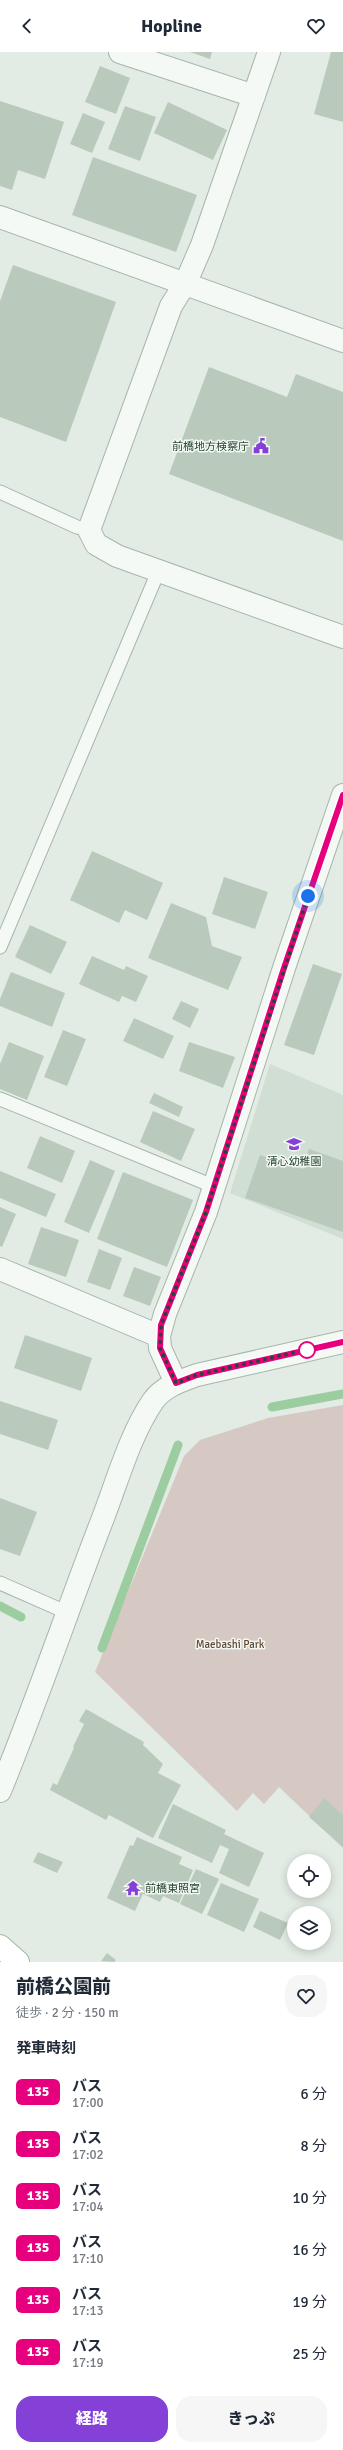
<!DOCTYPE html>
<html lang="ja">
<head>
<meta charset="utf-8">
<style>
	:root { --surface:#fff; --page:#f6f6f7; --text:#1f2937; --muted:#747a83; --accent:#8541d7 }
	body { margin:0; font-family:Signika,"Noto Sans JP",sans-serif; background:var(--page); color:var(--text); height:100vh; display:flex; flex-direction:column; font-size:15px; white-space:nowrap }
	* { box-sizing:border-box; margin:0 }
	p { font-size:13px; color:var(--muted) }
	.icon { flex:none; width:22px; height:22px; fill:none; stroke:currentColor; stroke-width:2; stroke-linecap:round; stroke-linejoin:round }
	.map { position:relative; height:1910px; overflow:hidden }
	.drawer { display:flex; flex-direction:column; background:var(--surface); flex:1 }
	.drawer>* { flex:none }
	.badge { padding:0 8px; border-radius:6px; font-size:14px; line-height:26px }
	.buttons { position:absolute; left:287px; top:1802px; display:grid; gap:8px }
	.buttons a { display:grid; place-items:center; width:44px; height:44px; border-radius:50%; background:var(--surface); box-shadow:0 2px 10px #0003; font-size:20px }
	.you { position:absolute; width:20px; height:20px; margin:-10px; border:3px solid #fff; border-radius:50%; background:#1a73e8; box-shadow:0 0 0 6px #1a73e833 }
	.map>.badge { position:absolute; translate:-50% -50%; box-shadow:0 0 0 2px #fff }
	h2 { padding:0 16px; font-size:15px; line-height:36px }
	.round { display:grid; place-items:center; flex:none; width:42px; height:42px; border-radius:16px; background:var(--page) }
	.headline { display:flex; align-items:center; justify-content:space-between; height:68px; padding:0 16px }
	h1 { font-size:19px; font-weight:800; line-height:30px }
	.primary-button { display:flex; gap:8px; margin-top:auto; padding:8px 16px }
	.primary-button a { flex:1; height:46px; border-radius:16px; background:var(--accent); color:#fff; font-size:16px; font-weight:800; line-height:46px; text-align:center }
	.primary-button a+a { background:var(--page); color:var(--text) }
	ul { padding:0; list-style:none }
	li { display:flex; align-items:center; gap:12px; height:52px; padding:0 16px }
	li div { flex:1 }
	li b { display:block; font-size:15px }
	li em { font-style:normal }
	li .badge { min-width:44px; font-weight:700; text-align:center }
	header { display:flex; justify-content:space-between; align-items:center; height:52px; padding:0 16px; background:var(--surface); font-size:18px; font-weight:800 }
	.map>svg:first-child { display:block }
</style>
</head>
<body>
<header><svg class="icon" aria-label="back" viewBox="0 0 24 24"><path d="M15 5l-7 7 7 7"/></svg>Hopline<svg class="icon" aria-label="heart" viewBox="0 0 24 24"><path d="M12 20l-8-8c-3-5 5-10 8-4 3-6 11-1 8 4z"/></svg></header>
<div class="map">
<svg width="343" height="1910" viewBox="0 0 343 1910">
	<rect width="100%" height="100%" fill="#e2ebe4"/>
	<path fill="#d0ded3" d="M270,1012L343,1043V1187L230,1141Z"/>
	<path fill="#d6c9c3" d="M343,1353V1796L279,1735L264,1752L253,1741L237,1759L95,1620L184,1404L200,1388L268,1366Z"/>
	<g fill="none" stroke-linecap="round" stroke-linejoin="round">
		<path stroke="#9bcda1" stroke-width="9" d="M272,1355L343,1342
			M0,1554L21,1565
			M102,1596L178,1393"/>
	</g>
	<path fill="#b9cabd" d="M190,0H212L210,7Z
		M331,0H343V70L314,62Z
		M100,14L130,26L116,62L85,50Z
		M0,49L64,70L45,127L18,118L12,138L0,134Z
		M168,50L227,78L213,108L154,81Z
		M125,54L156,65L140,109L108,97Z
		M83,61L105,70L92,101L70,92Z
		M93,105L197,143L176,200L72,163Z
		M13,213L116,250L66,390L0,365V249Z
		M209,315L287,345L296,322L343,340V489L169,422Z
		M92,799L163,831L147,868L125,858L119,871L70,848Z
		M224,825L268,840L255,877L212,862Z
		M171,851L206,865L212,894L242,905L228,938L148,906Z
		M30,873L67,890L51,922L15,905Z
		M92,904L124,918L126,914L148,924L136,950L122,944L119,950L79,932Z
		M313,912L342,922L314,1003L284,993Z
		M11,920L65,941L52,975L0,954V947Z
		M181,949L199,957L190,976L172,967Z
		M134,966L174,984L163,1007L123,989Z
		M63,978L86,987L67,1034L44,1025Z
		M9,990L44,1004L27,1048L0,1037V1012Z
		M189,990L235,1005L223,1036L179,1019Z
		M154,1041L183,1055L179,1065L149,1051Z
		M153,1059L195,1077L181,1109L140,1090Z
		M40,1084L75,1099L62,1131L27,1116Z
		M309,1097L343,1109V1180L245,1146L260,1103L303,1117Z
		M90,1108L115,1119L89,1181L64,1170Z
		M0,1119L56,1142L46,1165L0,1146Z
		M123,1120L193,1148L167,1215L97,1187Z
		M0,1155L16,1162L2,1195L0,1194Z
		M41,1175L79,1188L66,1225L28,1212Z
		M99,1197L122,1206L110,1238L87,1230Z
		M134,1215L161,1225L150,1254L123,1244Z
		M25,1283L92,1306L81,1339L14,1316Z
		M0,1349L58,1368L48,1398L0,1382Z
		M0,1446L37,1460L20,1504L0,1497Z
		M86,1657L144,1690L143,1693L163,1712L158,1721L181,1733L153,1786L109,1763L106,1768L50,1738L53,1731L57,1733L74,1696L73,1695L84,1672L79,1669Z
		M324,1746L343,1763V1795L309,1765Z
		M173,1752L226,1778L224,1782L264,1801L249,1835L219,1821L229,1797L220,1793L212,1811L158,1786Z
		M137,1785L182,1805L179,1812L193,1818L179,1851L163,1844L160,1850L143,1842L135,1859L107,1846L130,1793L133,1794Z
		M38,1800L63,1810L57,1821L33,1810Z
		M196,1817L219,1827L202,1862L180,1852Z
		M221,1831L259,1847L244,1880L207,1863Z
		M260,1859L288,1871L280,1888L253,1875Z
		M107,1901L116,1908L114,1910L101,1909Z"/>
	<g fill="none" stroke-linecap="round" stroke-linejoin="round">
		<defs>
			<path id="service" d="M0,440L77,475L89,478
				M0,895L158,520
				M0,1047L213,1134
				M0,1531L66,1560"/>
			<path id="minor" d="M120,0L254,44
				M269,0L202,193L186,230L171,254L89,478L96,492L117,504L343,585
				M0,1217L159,1284L160,1296L176,1331
				M159,1284L165,1262L206,1160L284,916L343,743"/>
			<path id="tertiary" d="M0,165L343,289
				M0,1739C37,1649 68,1556 103,1466C118,1427 130,1383 153,1349C164,1334 181,1329 197,1323L343,1290"/>
			<path id="primary" d="M0,1894L18,1910"/>
		</defs>
		<use href="#service" stroke="#a7b6aa" stroke-width="15"/>
		<use href="#minor" stroke="#a7b6aa" stroke-width="24"/>
		<use href="#tertiary" stroke="#a7b6aa" stroke-width="24"/>
		<use href="#primary" stroke="#a1b8a5" stroke-width="24"/>
		<use href="#service" stroke="#f5f9f6" stroke-width="13"/>
		<use href="#minor" stroke="#f5f9f6" stroke-width="22"/>
		<use href="#tertiary" stroke="#f5f9f6" stroke-width="22"/>
		<use href="#primary" stroke="#fff" stroke-width="22"/>
	</g>
	<g fill="none" stroke-linecap="round" stroke-linejoin="round">
		<defs>
			<path id="line" d="M343,743L284,916L206,1160L161,1273L160,1296L176,1331L197,1323L343,1290"/>
		</defs>
		<use href="#line" stroke="#fff" stroke-width="9"/>
		<use href="#line" stroke="#e6007e" stroke-width="6"/>
		<path stroke="#294530" stroke-width="4" stroke-dasharray="0 7.2" d="M307,1298L314,1296L197,1323L176,1331L160,1296L161,1273L206,1160L308,844"/>
	</g>
	<defs>
		<symbol id="civic-bare" viewBox="-9 -9 18 18"><path d="M-.6-6.5H3V-4.5H.6V-3L4-1V1h2V6H-6V1h2V-1L-.6-3ZM-1.2 2.5V6h2.4V2.5Z" fill="#8541d7" stroke="#f2f8f3" stroke-width="2.5" paint-order="stroke"/></symbol>
		<symbol id="school-bare" viewBox="-9 -9 18 18"><path d="M0-5L7-2L0 1L-7-2ZM-4 1L0 2.5L4 1V4Q0 6-4 4Z" fill="#8541d7" stroke="#f2f8f3" stroke-width="2.5" paint-order="stroke"/></symbol>
		<symbol id="temple-bare" viewBox="-9 -9 18 18"><path d="M0-6L5-2H3V0L6.5 2.5H4V6H1.5V3h-3V6H-4V2.5H-6.5L-3 0V-2H-5Z" fill="#8541d7" stroke="#f2f8f3" stroke-width="2.5" paint-order="stroke"/></symbol>
	</defs>
	<g fill-rule="evenodd">
		<use href="#civic-bare" x="250" y="383" width="22" height="22"/>
		<use href="#school-bare" x="283" y="1081" width="22" height="22"/>
		<use href="#temple-bare" x="122" y="1825" width="22" height="22"/>
	</g>
	<circle fill="#fff" stroke="#e6007e" stroke-width="2" cx="307" cy="1298" r="8"/>
	<g text-anchor="middle" stroke-width="3" stroke-linejoin="round" paint-order="stroke">
		<g font-size="11" fill="#294530" stroke="#f2f8f3" text-anchor="end">
			<text x="249" y="398">前橋地方検察庁</text>
			<text x="294" y="1113" text-anchor="middle">清心幼稚園</text>
			<text x="145" y="1840" text-anchor="start">前橋東照宮</text>
		</g>
		<g font-size="11" fill="#614835" stroke="#f2f8f3">
			<text x="230" y="1596">Maebashi Park</text>
		</g>
	</g>
</svg>
<div class="buttons">
<a><svg class="icon" aria-label="locate" viewBox="0 0 24 24"><circle cx="12" cy="12" r="6"/><path d="M12 2v4M12 18v4M2 12h4M18 12h4"/></svg></a>
<a><svg class="icon" aria-label="layers" viewBox="0 0 24 24"><path d="M12 4l9 5-9 5-9-5zM3 14l9 5 9-5"/></svg></a>
</div>
<div class="you" style="left:308px;top:844px"></div>
</div>
<section class="drawer">
<div class="headline"><div><h1>前橋公園前</h1><p>徒歩 · 2 分 · 150 m</p></div><a class="round"><svg class="icon" aria-label="heart" viewBox="0 0 24 24"><path d="M12 20l-8-8c-3-5 5-10 8-4 3-6 11-1 8 4z"/></svg></a></div>
<h2>発車時刻</h2>
<ul>
<li><span class="badge" style="background:#e6007e;color:#fff">135</span><div><b>バス</b><p>17:00</p></div><em>6 分</em></li>
<li><span class="badge" style="background:#e6007e;color:#fff">135</span><div><b>バス</b><p>17:02</p></div><em>8 分</em></li>
<li><span class="badge" style="background:#e6007e;color:#fff">135</span><div><b>バス</b><p>17:04</p></div><em>10 分</em></li>
<li><span class="badge" style="background:#e6007e;color:#fff">135</span><div><b>バス</b><p>17:10</p></div><em>16 分</em></li>
<li><span class="badge" style="background:#e6007e;color:#fff">135</span><div><b>バス</b><p>17:13</p></div><em>19 分</em></li>
<li><span class="badge" style="background:#e6007e;color:#fff">135</span><div><b>バス</b><p>17:19</p></div><em>25 分</em></li>
</ul>
<div class="primary-button"><a>経路</a><a>きっぷ</a></div>
</section>
</body>
</html>
